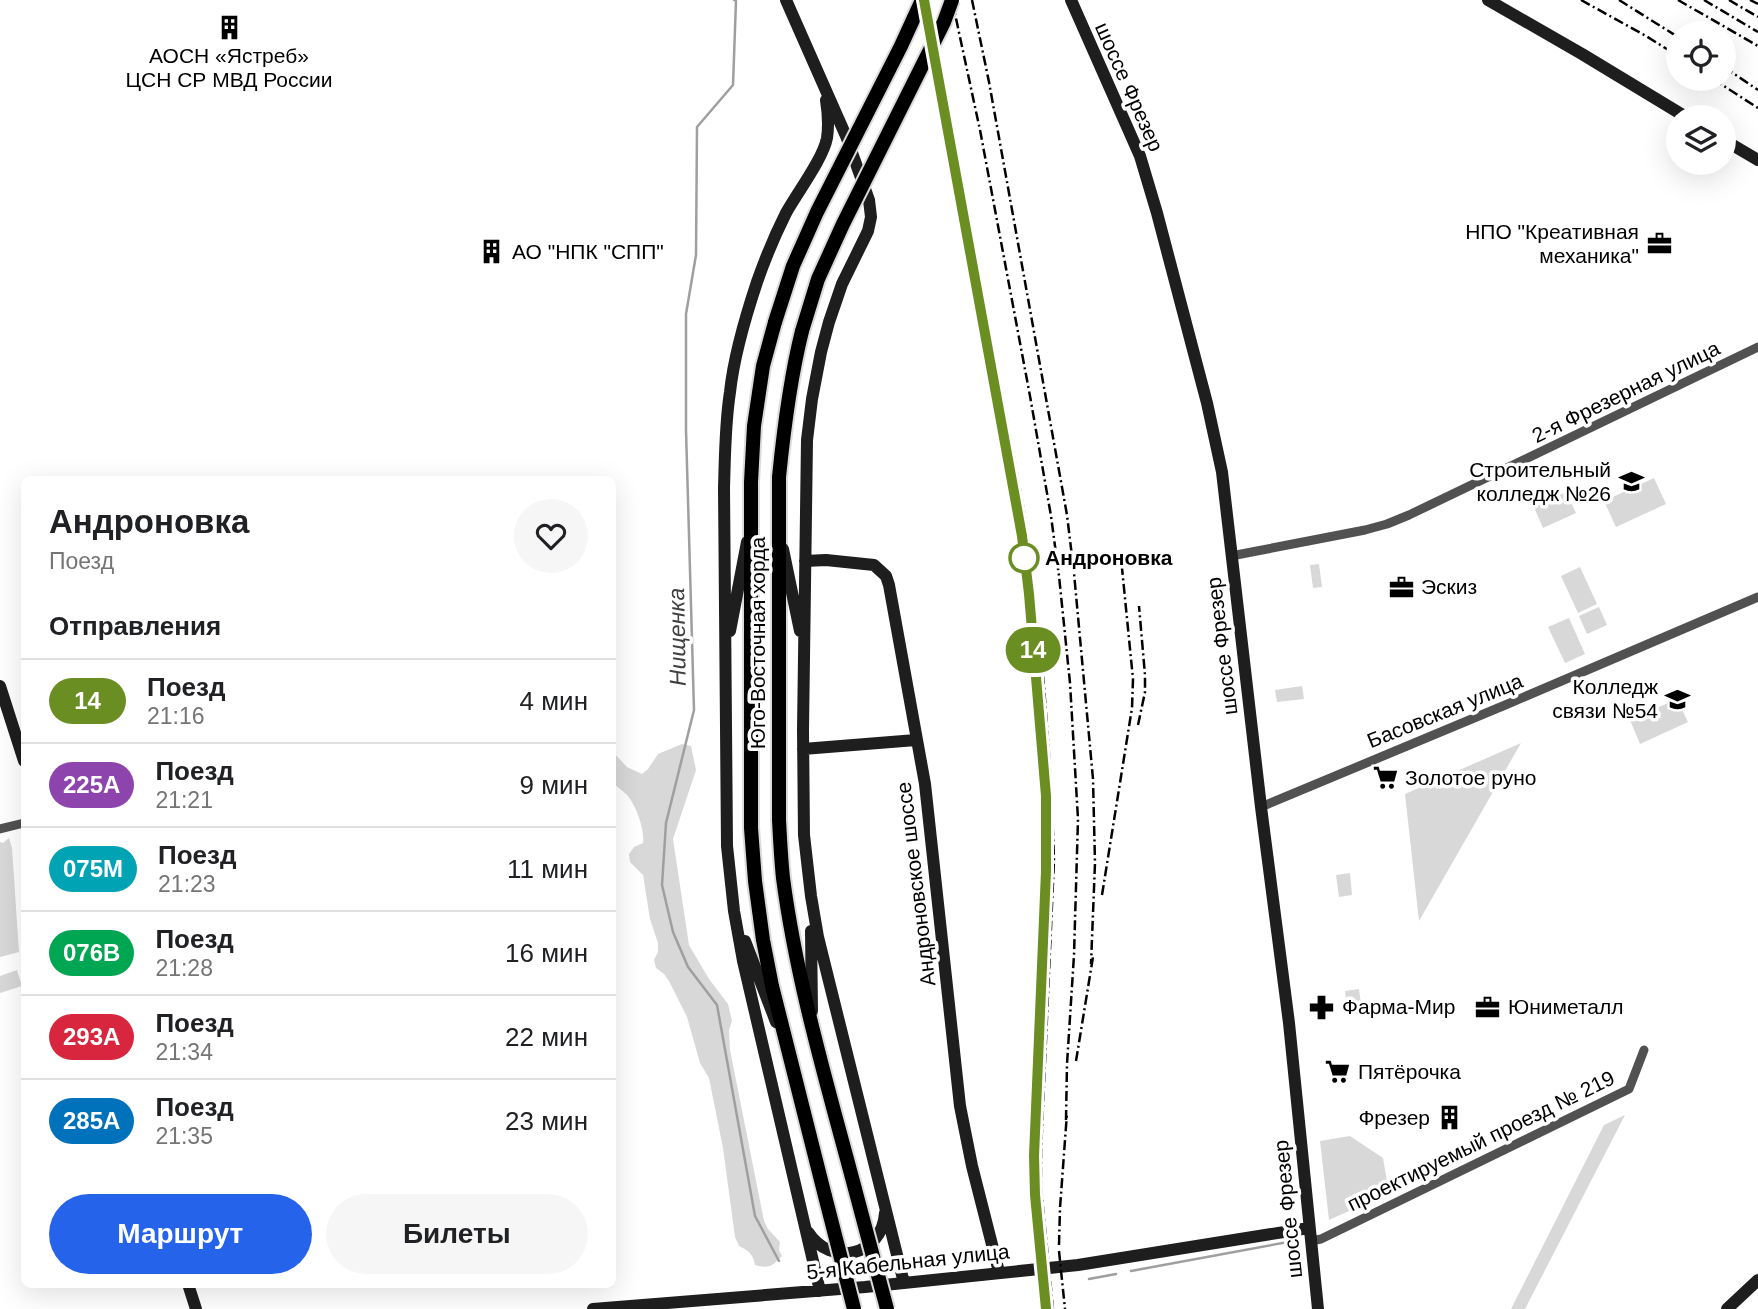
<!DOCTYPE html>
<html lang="ru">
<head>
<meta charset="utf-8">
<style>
	:root { --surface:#fff; --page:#f6f6f6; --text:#202124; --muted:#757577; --line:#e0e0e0; --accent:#2563eb }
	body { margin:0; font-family:Helvetica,sans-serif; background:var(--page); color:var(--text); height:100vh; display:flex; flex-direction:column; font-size:26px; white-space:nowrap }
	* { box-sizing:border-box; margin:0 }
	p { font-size:23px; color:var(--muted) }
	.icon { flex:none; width:38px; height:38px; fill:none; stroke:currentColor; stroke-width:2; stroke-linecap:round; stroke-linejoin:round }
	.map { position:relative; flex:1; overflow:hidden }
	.drawer { position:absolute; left:21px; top:476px; width:595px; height:812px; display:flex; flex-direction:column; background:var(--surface); border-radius:10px; box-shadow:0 7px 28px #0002 }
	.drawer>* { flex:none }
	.badge { padding:0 14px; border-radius:23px; font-size:24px; line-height:46px }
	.fabs { position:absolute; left:1666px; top:21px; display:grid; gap:14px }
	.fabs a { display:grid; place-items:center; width:70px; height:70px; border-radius:50%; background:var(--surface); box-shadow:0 7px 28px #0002; font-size:35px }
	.map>.badge { position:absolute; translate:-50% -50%; box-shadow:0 0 0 4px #fff }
	h2 { padding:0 28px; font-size:26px; line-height:63px }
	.round { display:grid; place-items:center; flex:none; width:74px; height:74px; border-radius:37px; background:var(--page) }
	.summary { display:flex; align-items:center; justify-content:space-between; height:119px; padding:0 28px }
	h1 { font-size:33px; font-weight:700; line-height:52px }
	.button { display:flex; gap:14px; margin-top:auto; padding:14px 28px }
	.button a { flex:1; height:80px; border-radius:42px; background:var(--accent); color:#fff; font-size:28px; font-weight:700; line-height:80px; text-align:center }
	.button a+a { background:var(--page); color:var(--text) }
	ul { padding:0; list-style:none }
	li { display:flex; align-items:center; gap:21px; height:84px; padding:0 28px; border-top:2px solid var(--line) }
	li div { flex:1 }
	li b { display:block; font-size:26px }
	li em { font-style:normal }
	li .badge { min-width:77px; font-weight:700; text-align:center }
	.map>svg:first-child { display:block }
</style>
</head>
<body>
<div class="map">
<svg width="1758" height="1309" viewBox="0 0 1758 1309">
	<rect width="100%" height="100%" fill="#fff"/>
	<path fill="#d8d8d8" d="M1654,478L1666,504L1616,527L1604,501Z
		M1566,492L1576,513L1543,528L1534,507Z
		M1319,564L1322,587L1313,588L1310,565Z
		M1580,567L1597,604L1578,613L1561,576Z
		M1599,607L1607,625L1587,634L1579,616Z
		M1569,618L1585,654L1565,663L1548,627Z
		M1302,686L1304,699L1277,702L1275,690Z
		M1677,699L1688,722L1640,744L1630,720Z
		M1521,743L1419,921L1405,794Z
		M682,744L691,746L696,770L673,839L689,945L709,979L728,1004L732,1021L729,1030L730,1050L764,1221L768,1229L780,1242L779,1250L782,1256C772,1266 770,1269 755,1265C753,1254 749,1251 739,1246L735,1237L723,1148L709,1078L700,1063L687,1017L669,981L664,974L656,968L654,960L658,952V943L650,919L643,875L630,862L629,854L634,847L643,843C645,830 636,804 626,794C622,790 617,787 613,783V752L627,767L642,774L648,769L658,754Z
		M9,838L12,848L19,952L0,957V842L3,843Z
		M1350,873L1352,895L1339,897L1336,875Z
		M17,970L22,986L0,993V976Z
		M1359,989L1362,1012L1348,1014L1345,991Z
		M1625,1115L1525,1309H1511L1604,1125Z
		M1350,1136L1383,1158L1389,1193L1329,1220L1320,1141Z"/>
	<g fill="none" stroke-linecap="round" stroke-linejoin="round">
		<path stroke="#9f9f9f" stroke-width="2.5" d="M734,0L736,1L733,85L697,127L696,255L686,314V430L694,710L666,823L662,885L673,932L688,967L717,1005L755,1216L779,1261
			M1131,1271L1299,1240
			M1089,1279L1116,1274"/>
		<defs>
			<path id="primary" d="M775,322L763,366L754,426L751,482V828L755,881L763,940L772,986L825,1196
				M802,331C790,379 784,427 779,477V820C780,839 781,859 783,878C797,984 828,1087 855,1189"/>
		</defs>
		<use href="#primary" stroke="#dbdbdb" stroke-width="18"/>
		<path stroke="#515151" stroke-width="9" d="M1231,556L1365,530L1387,524L1409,515L1758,347
			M1261,807L1510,703L1758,597
			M0,829L24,823
			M1311,1241L1321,1239L1629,1089L1644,1050"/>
		<path stroke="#1e1e1e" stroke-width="12" d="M786,0L846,136L869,200L871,217L868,231L842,284L829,322L821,352L812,399L807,440L803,730L804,835L811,896L818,937L904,1283
			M1071,0L1140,156L1157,213L1207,403L1222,472L1261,807L1289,1023L1318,1309
			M1488,0L1582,54L1686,117
			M1724,140L1758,160
			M783,549L800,631
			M805,561L826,560L874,565L886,576L889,585L925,784L960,1106L972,1166L999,1272
			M730,631L747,542
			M0,686L24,761
			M803,749L916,740
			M811,931L812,1011
			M745,941L776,1022
			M808,1232C831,1268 882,1256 885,1213
			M188,1284L196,1309
			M820,1291L743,961L734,911L727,846L724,488C725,456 725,424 730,392C734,355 745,318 757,282C765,259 775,235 786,213C797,193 823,159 827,138C829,125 828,113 826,100
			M593,1309L865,1287L1078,1265L1309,1228
			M1727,1309L1758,1280"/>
		<use href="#primary" stroke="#000" stroke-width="14"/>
		<path stroke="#000" stroke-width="2.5" stroke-dasharray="10 3.5 2 3.5" stroke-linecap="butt" d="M929,0L1026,522L1033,580L1044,686L1051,781L1054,860L1041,1152V1187L1053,1309
			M952,0L980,130L1030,396L1051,516L1059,576L1070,683L1078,819L1074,955L1067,1064L1066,1120
			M972,0L989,82L1067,515L1074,573L1093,779L1095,863L1091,964
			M1581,0L1646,36L1678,56
			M1619,0L1678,37
			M1678,0L1758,46
			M1704,0L1758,32
			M1729,0L1758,17
			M1750,0L1758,4
			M1724,67L1758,90
			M1713,79L1758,108
			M1138,725L1145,692V675L1139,606
			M1102,895L1132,708L1133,679L1121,558
			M1076,1061L1093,957
			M1059,1245L1060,1208L1067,1113
			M1059,1251L1065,1309"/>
		<defs>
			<path id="primary-bridge" d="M775,322L793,266L817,212L901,46L922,0
				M802,331L818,279L843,224L944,22L952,0
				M855,1189L887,1309
				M825,1196L854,1309"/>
		</defs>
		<use href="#primary-bridge" stroke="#dbdbdb" stroke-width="18" stroke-linecap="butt"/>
		<use href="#primary-bridge" stroke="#000" stroke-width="14"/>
	</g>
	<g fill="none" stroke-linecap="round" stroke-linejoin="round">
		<defs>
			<path id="line" d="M924,0L1022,536L1029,594L1046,796V871L1034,1156L1035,1195L1046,1309"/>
		</defs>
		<use href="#line" stroke="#fff" stroke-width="16"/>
		<use href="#line" stroke="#6b8e23" stroke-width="10"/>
	</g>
	<defs>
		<symbol id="building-bare" viewBox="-9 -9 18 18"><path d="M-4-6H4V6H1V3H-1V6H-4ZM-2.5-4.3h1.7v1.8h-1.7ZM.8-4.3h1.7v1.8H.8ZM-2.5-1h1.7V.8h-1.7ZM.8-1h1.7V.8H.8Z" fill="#000" stroke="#fff" stroke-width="2.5" paint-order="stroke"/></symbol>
		<symbol id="office-bare" viewBox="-9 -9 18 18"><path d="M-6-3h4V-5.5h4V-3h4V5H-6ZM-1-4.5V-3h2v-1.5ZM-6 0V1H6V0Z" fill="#000" stroke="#fff" stroke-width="2.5" paint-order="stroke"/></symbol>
		<symbol id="university-bare" viewBox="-9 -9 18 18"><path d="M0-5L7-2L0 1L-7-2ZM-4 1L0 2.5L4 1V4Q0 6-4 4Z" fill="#000" stroke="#fff" stroke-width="2.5" paint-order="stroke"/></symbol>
		<symbol id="supermarket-bare" viewBox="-9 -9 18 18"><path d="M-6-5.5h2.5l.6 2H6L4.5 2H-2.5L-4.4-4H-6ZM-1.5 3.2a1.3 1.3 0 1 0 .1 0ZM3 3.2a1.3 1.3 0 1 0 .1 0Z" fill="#000" stroke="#fff" stroke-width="2.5" paint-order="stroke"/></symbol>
		<symbol id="pharmacy-bare" viewBox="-9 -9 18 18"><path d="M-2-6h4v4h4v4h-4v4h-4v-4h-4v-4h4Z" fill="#000" stroke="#fff" stroke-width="2.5" paint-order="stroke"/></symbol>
	</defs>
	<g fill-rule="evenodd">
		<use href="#building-bare" x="212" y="10" width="35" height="35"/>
		<use href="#office-bare" x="1642" y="226" width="35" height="35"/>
		<use href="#building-bare" x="474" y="234" width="35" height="35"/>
		<use href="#university-bare" x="1614" y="464" width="35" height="35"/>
		<use href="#office-bare" x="1384" y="570" width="35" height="35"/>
		<use href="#university-bare" x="1660" y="682" width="35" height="35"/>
		<use href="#supermarket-bare" x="1368" y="760" width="35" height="35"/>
		<use href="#pharmacy-bare" x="1304" y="990" width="35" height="35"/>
		<use href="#office-bare" x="1470" y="990" width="35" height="35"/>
		<use href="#supermarket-bare" x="1320" y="1054" width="35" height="35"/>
		<use href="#building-bare" x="1432" y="1100" width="35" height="35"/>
	</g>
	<circle fill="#fff" stroke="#6b8e23" stroke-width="3.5" cx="1024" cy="558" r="14"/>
	<g text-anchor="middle" stroke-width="7" stroke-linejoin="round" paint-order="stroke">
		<g font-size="21" fill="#000" stroke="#fff" text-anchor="start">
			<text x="229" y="63" text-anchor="middle">АОСН «Ястреб»<tspan x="229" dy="24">ЦСН СР МВД России</tspan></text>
			<text x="1639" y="239" text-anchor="end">НПО "Креативная<tspan x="1639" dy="24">механика"</tspan></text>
			<text x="512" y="259">АО "НПК "СПП"</text>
			<text x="1611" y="477" text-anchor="end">Строительный<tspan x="1611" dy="24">колледж №26</tspan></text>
			<text x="1421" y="594">Эскиз</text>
			<text x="1658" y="694" text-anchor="end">Колледж<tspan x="1658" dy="24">связи №54</tspan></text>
			<text x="1405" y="785">Золотое руно</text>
			<text x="1342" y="1014">Фарма-Мир</text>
			<text x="1508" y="1014">Юниметалл</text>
			<text x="1358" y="1079">Пятёрочка</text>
			<text x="1430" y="1125" text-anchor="end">Фрезер</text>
		</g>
		<g font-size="21" fill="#000" stroke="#fff">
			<text transform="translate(1129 87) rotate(66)" y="7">шоссе Фрезер</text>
			<text transform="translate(1626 392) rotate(-26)" y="7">2-я Фрезерная улица</text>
			<text transform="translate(758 643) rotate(-90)" y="7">Юго-Восточная хорда</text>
			<text transform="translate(1222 646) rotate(-97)" y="7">шоссе Фрезер</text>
			<text transform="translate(1445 711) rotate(-22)" y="7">Басовская улица</text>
			<text transform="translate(916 884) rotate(-97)" y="7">Андроновское шоссе</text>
			<text transform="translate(1481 1141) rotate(-26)" y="7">проектируемый проезд № 219</text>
			<text transform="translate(1288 1209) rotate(-96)" y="7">шоссе Фрезер</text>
			<text transform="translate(908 1262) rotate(-6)" y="7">5-я Кабельная улица</text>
		</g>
		<g font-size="21" font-weight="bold" fill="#000" stroke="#fff" text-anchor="start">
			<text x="1045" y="565">Андроновка</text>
		</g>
		<g font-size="23" font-style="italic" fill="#404040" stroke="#fff">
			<text transform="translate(677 637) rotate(-91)" y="8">Нищенка</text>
		</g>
	</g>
</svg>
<div class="fabs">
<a><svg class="icon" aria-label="locate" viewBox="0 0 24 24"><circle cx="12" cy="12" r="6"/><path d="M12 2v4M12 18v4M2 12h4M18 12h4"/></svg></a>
<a><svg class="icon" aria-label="layers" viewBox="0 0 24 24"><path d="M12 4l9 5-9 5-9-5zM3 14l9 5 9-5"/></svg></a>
</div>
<b class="badge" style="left:1033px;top:650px;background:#6b8e23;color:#fff">14</b>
<section class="drawer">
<div class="summary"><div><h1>Андроновка</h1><p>Поезд</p></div><a class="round"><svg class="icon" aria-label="heart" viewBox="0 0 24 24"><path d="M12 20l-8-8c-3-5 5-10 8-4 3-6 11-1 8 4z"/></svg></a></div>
<h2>Отправления</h2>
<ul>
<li><span class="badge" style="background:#6b8e23;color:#fff">14</span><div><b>Поезд</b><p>21:16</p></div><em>4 мин</em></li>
<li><span class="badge" style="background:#8e44ad;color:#fff">225А</span><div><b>Поезд</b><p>21:21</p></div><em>9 мин</em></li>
<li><span class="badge" style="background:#00a3b4;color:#fff">075М</span><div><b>Поезд</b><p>21:23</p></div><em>11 мин</em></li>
<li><span class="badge" style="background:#00a651;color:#fff">076В</span><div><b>Поезд</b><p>21:28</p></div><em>16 мин</em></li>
<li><span class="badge" style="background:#d7263d;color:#fff">293А</span><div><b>Поезд</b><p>21:34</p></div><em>22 мин</em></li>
<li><span class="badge" style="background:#0072bc;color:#fff">285А</span><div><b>Поезд</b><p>21:35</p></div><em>23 мин</em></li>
</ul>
<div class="button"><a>Маршрут</a><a>Билеты</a></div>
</section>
</div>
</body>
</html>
